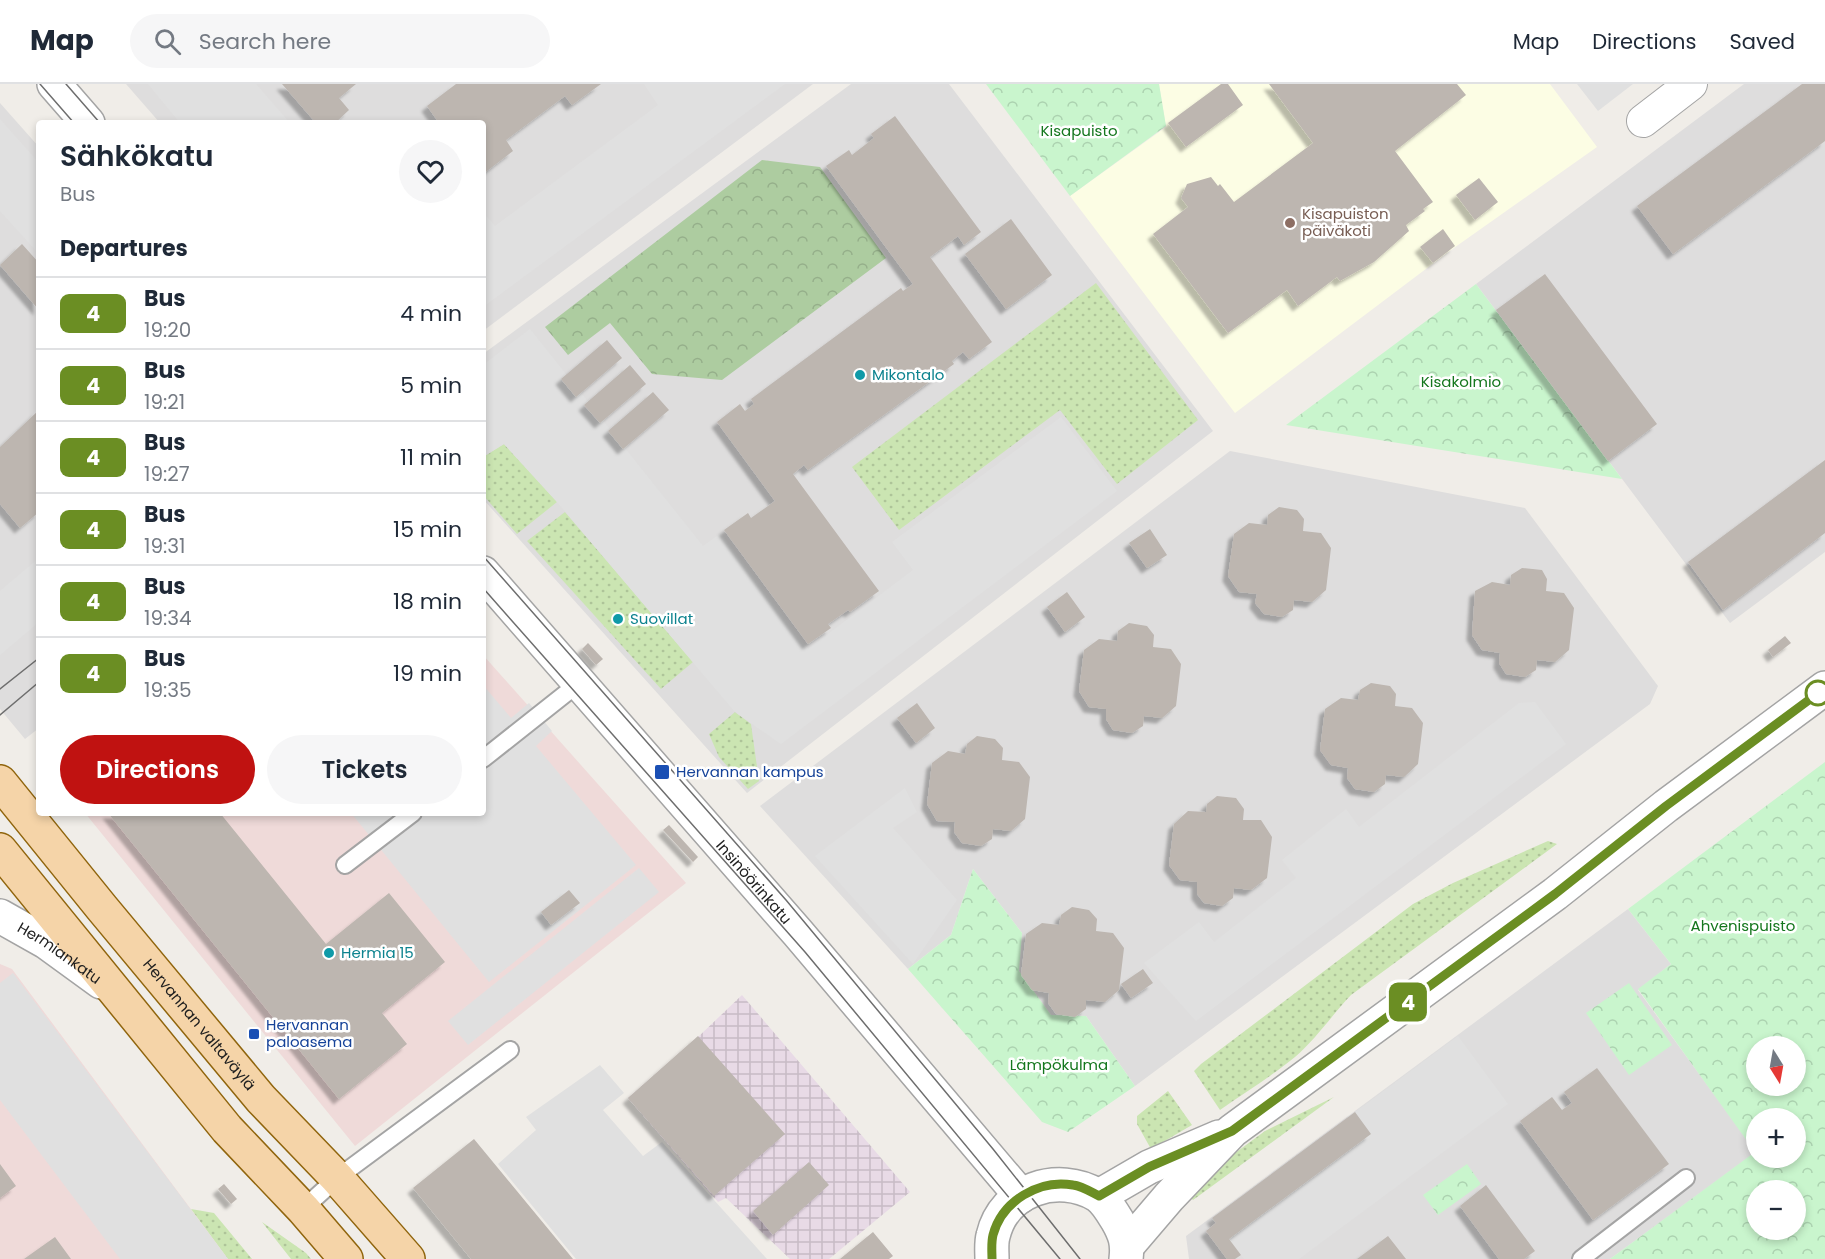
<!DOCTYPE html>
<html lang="en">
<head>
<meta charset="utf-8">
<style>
	:root { --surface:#fff; --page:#f6f6f7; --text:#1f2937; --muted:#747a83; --line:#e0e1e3; --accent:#c01211 }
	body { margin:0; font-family:Poppins,sans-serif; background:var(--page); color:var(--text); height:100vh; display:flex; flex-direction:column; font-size:22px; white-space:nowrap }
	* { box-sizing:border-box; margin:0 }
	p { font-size:20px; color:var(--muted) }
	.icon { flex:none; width:33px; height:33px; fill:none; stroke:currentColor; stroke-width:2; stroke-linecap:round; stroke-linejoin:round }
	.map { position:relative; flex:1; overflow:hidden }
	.panel { position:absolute; left:36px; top:36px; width:450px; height:696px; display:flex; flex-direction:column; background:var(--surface); border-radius:6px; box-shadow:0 3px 9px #0003 }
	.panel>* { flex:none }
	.badge { padding:0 12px; border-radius:9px; font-size:21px; line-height:39px }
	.needle { width:39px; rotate:169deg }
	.controls { position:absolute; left:1746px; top:952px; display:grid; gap:12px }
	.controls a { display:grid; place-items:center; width:60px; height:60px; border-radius:50%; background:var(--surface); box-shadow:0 3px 9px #0003; font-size:30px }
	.map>.badge { position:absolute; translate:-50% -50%; box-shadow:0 0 0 3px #fff }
	h2 { padding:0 24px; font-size:22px; line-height:54px }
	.round { display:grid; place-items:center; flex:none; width:63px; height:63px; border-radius:32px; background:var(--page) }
	.headline { display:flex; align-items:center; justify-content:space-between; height:102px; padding:0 24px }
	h1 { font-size:28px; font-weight:600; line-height:45px }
	.action { display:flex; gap:12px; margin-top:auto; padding:12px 24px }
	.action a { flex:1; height:69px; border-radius:36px; background:var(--accent); color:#fff; font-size:24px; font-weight:600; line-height:69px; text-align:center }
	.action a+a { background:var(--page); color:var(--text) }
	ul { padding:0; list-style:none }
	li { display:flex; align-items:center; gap:18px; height:72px; padding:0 24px; border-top:2px solid var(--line) }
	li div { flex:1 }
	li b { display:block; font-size:22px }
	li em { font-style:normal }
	li .badge { min-width:66px; font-weight:700; text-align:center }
	header { display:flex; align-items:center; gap:36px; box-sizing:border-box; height:84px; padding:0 30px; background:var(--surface); border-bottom:2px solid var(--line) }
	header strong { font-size:28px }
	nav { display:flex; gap:33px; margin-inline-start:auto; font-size:21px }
	.search { width:420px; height:54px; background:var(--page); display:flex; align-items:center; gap:15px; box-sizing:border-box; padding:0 21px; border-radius:33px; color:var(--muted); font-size:22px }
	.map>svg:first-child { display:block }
</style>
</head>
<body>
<header>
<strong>Map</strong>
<div class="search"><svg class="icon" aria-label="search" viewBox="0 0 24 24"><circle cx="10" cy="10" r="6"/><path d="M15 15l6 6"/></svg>Search here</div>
<nav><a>Map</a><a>Directions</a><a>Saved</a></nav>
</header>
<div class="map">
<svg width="1825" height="1175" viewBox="0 0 1825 1175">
	<defs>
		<pattern id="industrial-grid" width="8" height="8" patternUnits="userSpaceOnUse" patternTransform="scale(1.5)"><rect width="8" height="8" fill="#e8dae6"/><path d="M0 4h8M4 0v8" fill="none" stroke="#c7bbc5"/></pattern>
		<pattern id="grass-dots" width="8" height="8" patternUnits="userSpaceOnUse" patternTransform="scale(1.5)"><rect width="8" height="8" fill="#cbe5b2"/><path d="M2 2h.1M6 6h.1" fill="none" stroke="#aec499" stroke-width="1.8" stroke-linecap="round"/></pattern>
		<pattern id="forest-crowns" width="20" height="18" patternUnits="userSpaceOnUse" patternTransform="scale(1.5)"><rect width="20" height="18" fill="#adcca0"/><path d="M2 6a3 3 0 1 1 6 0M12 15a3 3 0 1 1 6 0" fill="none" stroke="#95af8a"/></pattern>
		<pattern id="park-crowns" width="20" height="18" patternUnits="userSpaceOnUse" patternTransform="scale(1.5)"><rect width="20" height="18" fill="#c9f5cd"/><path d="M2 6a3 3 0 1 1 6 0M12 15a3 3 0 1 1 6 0" fill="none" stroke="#acd2b0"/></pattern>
		<filter id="shadow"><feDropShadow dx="-5.5" dy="5.5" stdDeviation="1.5" flood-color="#0004"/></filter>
	</defs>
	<rect width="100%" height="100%" fill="#f0ede8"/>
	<path fill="#dedddd" d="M126,0H813L483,247V39H160Z
		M851,0H949L1213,347L747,709L483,415V270Z
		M1744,0H1825V468L1730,539L1476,200Z
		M0,19L39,63V644L25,655L0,625Z
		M1230,367L1525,424L1658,602L1650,620L1135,1002L1086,932L1051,931L1019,887L1022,849L973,785L951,851L908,885L760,722Z
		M1628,825L1671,880L1638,906L1756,1068L1610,1175H1189L1186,1152Z"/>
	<path fill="#efdad9" d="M483,571L686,799L355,1062L85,729H483Z
		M0,880L12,885L228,1175H0Z"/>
	<path fill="url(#industrial-grid)" d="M742,911L910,1108L829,1175H790L726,1114L718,1118L628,1014L697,954Z"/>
	<path fill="#fcfde4" d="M1159,0H1550L1597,63L1451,166L1235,329L1070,112L1166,43Z"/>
	<path fill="url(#grass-dots)" d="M1096,199L1198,336L1117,400L1060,326L899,446L852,383Z
		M504,360L557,418L517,450L483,411V373Z
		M565,428L693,578L661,605L527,457Z
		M735,628L751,640L759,697L748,705L719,673L709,650Z
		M1548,757L1557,760L1351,911C1332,931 1316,955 1295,973C1272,992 1245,1008 1220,1026L1194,987L1201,980L1413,820L1453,799Z
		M1168,1007L1192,1041L1151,1065L1137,1040V1032Z
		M1334,1013L1193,1116L1188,1111L1231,1072L1265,1047Z
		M191,1125L214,1129L252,1175H228Z
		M262,1138L306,1169L311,1175H291Z"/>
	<path fill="url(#forest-crowns)" d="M762,76L820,83L886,174L722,296L652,290L610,239L568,271L545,243Z"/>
	<path fill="url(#park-crowns)" fill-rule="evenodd" d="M986,0H1159L1166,42L1070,112Z
		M1476,200L1622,395L1286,341Z
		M1825,678V1175H1610L1755,1068L1638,905L1671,880L1628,825ZM1756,963H1796V1002H1756ZM1756,1035H1796V1074H1756ZM1756,1107H1796V1146H1756Z
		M973,785L1022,849L1019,887L1051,931L1086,932L1135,1002L1068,1048L1042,1038L908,885L951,851Z
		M1629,899L1672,961L1629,991L1586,929Z
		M1467,1080L1481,1100L1438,1131L1423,1111Z"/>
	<path fill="#e0e0e0" d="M148,0H256L290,39H180Z
		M644,0H785L483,223V128L495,142L658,21Z
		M1577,0H1633L1598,27Z
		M0,35L39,79V170L0,127Z
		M530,245L703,462L721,449L808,565L913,486L892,458L1061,333L1117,407L781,660L735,628L557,418L504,360L483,373V281Z
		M39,474V538L0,571V507Z
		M483,601L511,634L529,619L552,647L536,662L636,781L489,898L351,729H483Z
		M1535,618L1566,660L1196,937L1144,879L1199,838L1214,858L1296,794L1282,776L1346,725L1359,743L1519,619Z
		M905,704L917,728L893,744L957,816L913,880L815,772Z
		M639,784L659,808L468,961L448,937Z
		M13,889L228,1175H120L0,1016V899Z
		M1458,952L1508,1020L1299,1175H1244L1241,1171L1235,1175H1227L1206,1147L1216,1139L1212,1134Z
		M600,981L624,1009L603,1026L643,1072L662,1058L767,1175H576L498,1080L536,1046L526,1033Z"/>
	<path fill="#bdb6b0" filter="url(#shadow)" d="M282,0H356L339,14L349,26L335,39H316Z
		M456,0H601L572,21L565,12L506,56L513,67L483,90V39H439L427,22Z
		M1221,0H1228L1243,21L1186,63L1168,39Z
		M1269,0H1457L1466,11L1395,67L1433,118L1423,125L1425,127L1406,141L1409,147L1374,178L1340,197L1337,193L1298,222L1287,206L1228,249L1153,150L1188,123L1181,114L1187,100L1211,93L1218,102L1220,100L1234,118L1313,59Z
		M1802,0H1825V57L1673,170L1637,122Z
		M895,32L981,148L964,161L958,152L930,173L992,258L969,275L963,268L952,277L954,280L808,386L804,381L793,390L879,507L850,528L848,526L828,540L831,544L808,560L724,446L748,429L751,434L775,417L717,338L740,320L745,327L754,320L751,315L901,204L903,207L913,200L826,82L849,66L852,71L874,54L871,50Z
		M1479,94L1498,118L1475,136L1456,111Z
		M1011,135L1052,191L1006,225L965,170Z
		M1443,145L1455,162L1433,179L1420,163Z
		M22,160L39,179V226L0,181Z
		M1545,190L1657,340L1608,377L1496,226Z
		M607,256L622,274L576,313L561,295Z
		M630,281L646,300L600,339L584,321Z
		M653,308L669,326L623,365L608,347Z
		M39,326V428L20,444L0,420V363Z
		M1825,376V449L1723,526L1688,478Z
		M1279,423L1297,426L1304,435L1303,447L1321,449L1331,464L1326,506L1312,518L1294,516L1293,526L1282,533L1264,530L1255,519L1257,510L1239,508L1228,492L1234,450L1249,439L1267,441L1268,431Z
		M1150,445L1167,471L1147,484L1129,459Z
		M1522,484L1542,486L1547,495L1546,507L1564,509L1574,524L1569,566L1555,578L1537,576L1536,586L1525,593L1506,590L1499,579L1500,569L1482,566L1472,551L1475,507L1492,498L1510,501L1511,491Z
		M1067,508L1085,533L1065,548L1047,523Z
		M1129,539L1147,542L1154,551L1153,563L1171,565L1181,580L1176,622L1162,634L1144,632L1143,642L1132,649L1113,646L1106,635V625L1089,623L1079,607L1084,566L1099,555L1117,557L1118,547Z
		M1785,552L1791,559L1773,573L1768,566Z
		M588,559L603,575L596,581L582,565Z
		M1371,599L1390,602L1396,610L1395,622L1412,624L1423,639L1418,680L1404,693L1386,691L1385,700L1374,708L1355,705L1347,694L1348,684L1331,681L1320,666L1325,625L1341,614L1358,616L1360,606Z
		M917,619L935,644L916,659L897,634Z
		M977,652L995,655L1003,664L1002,676L1019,678L1030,693L1025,735L1011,747L993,745L992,755L981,762L962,759L954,748L955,738L937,737L927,720L932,679L948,667L965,670L967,660Z
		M1217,712L1236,714L1244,725L1243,736H1261L1272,753L1267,794L1251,806L1234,804L1233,814L1222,822L1204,819L1197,810V798L1180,796L1169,781L1174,740L1188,727L1206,728L1207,720Z
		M108,729H220L326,860L389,809L445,878L382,929L407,960L339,1015Z
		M669,741L698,773L693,778L663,746Z
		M569,806L580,819L551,841L541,828Z
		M1072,823L1089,826L1097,835L1096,847L1113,849L1124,864L1119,906L1105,918L1086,916V925L1075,933L1056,930L1048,919L1049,909L1032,906L1021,891L1026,850L1042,839L1059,841L1061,831Z
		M1143,885L1153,899L1131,914L1121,900Z
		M698,952L785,1050L714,1112L628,1014Z
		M1597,984L1669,1080L1593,1136L1520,1037L1552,1013L1562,1026L1572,1019L1564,1008Z
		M1355,1028L1371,1050L1229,1155L1241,1171L1235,1175H1227L1206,1147L1216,1139L1212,1134Z
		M474,1055L573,1175H471L413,1104Z
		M809,1078L829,1101L773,1151L753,1127Z
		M0,1080L16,1102L0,1114Z
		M224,1100L237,1115L231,1120L218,1105Z
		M1486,1101L1535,1167L1524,1175H1499L1460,1122Z
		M873,1148L893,1172L889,1175H840Z
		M1388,1152L1406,1175H1357Z
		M55,1153L71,1175H24Z"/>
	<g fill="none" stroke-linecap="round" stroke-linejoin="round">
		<defs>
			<path id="service" d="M483,675L579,599
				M345,781L413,729
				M303,1125L337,1094L510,966
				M1581,1175L1686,1094"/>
			<path id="minor" d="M1643,37L1691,0"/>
			<g id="tertiary">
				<path d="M54,0L88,39"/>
				<path id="s1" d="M483,489L798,849L1021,1112"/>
				<path id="s2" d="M0,832L46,858L101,898"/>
				<path d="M1099,1112L1149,1083L1219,1053"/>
				<path d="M1128,1161L1169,1113L1232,1047L1555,810L1666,722L1825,604"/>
				<path d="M992,1175C992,1168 991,1159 993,1152C1004,1105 1058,1088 1097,1111C1105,1116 1112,1128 1117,1136C1125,1150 1128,1159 1126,1175"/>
			</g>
			<g id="primary">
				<path id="s3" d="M0,698L102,824L261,1015L337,1094L408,1175"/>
				<path d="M0,766L227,1045L303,1125L346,1175"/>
			</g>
		</defs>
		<use href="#service" stroke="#a4a4a4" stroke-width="20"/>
		<use href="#minor" stroke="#a4a4a4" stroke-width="34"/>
		<use href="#tertiary" stroke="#a4a4a4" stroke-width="36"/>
		<use href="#primary" stroke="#90650d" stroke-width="36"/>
		<use href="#service" stroke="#fff" stroke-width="16"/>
		<use href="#minor" stroke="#fff" stroke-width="32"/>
		<use href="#tertiary" stroke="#fff" stroke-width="33"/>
		<use href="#primary" stroke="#f5d4a8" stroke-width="33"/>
		<path stroke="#6e6e6e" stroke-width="1.5" d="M40,0L74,39
			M66,0L100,39
			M483,472L786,816L993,1065L1080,1175
			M483,504L805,868L1060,1175
			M0,605L39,574
			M0,631L39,598"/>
	</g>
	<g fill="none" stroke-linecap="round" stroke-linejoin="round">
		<defs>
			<path id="line" d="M992,1175C992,1168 991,1159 993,1151C1002,1117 1039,1095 1073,1101C1082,1102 1091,1108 1099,1112L1149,1083L1232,1047L1555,810L1666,722L1825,604"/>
		</defs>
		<use href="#line" stroke="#fff" stroke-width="14"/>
		<use href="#line" stroke="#6b8e23" stroke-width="9"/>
	</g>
	<circle fill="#8d6e63" stroke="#fff" stroke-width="2" cx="1290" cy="139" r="6"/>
	<g fill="#0f9aa8" stroke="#fff" stroke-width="2">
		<circle cx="860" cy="291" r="6"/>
		<circle cx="618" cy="535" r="6"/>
		<circle cx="329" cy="869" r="6"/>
	</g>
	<circle fill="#fff" stroke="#6b8e23" stroke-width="3" cx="1818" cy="609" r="12"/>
	<g fill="#1a4fb4" stroke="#fff" stroke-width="2">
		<rect x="654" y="680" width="16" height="16" rx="3"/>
		<rect x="248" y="944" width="12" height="12" rx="3"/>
	</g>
	<g text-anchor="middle" stroke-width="5" stroke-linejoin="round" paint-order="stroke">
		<g font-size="15" fill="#15771e" stroke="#fff">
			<text x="1079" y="52">Kisapuisto</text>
			<text x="1461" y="303">Kisakolmio</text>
			<text x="1743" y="847">Ahvenispuisto</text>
			<text x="1059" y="986">Lämpökulma</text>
		</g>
		<g font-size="15" fill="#785e54" stroke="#fff" text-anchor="start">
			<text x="1302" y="135">Kisapuiston<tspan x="1302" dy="17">päiväkoti</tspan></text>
		</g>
		<g font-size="15" fill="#0d838f" stroke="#fff" text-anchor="start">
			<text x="872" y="296">Mikontalo</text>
			<text x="630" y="540">Suovillat</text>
			<text x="341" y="874">Hermia 15</text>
		</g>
		<g font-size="15" fill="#164399" stroke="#fff" text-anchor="start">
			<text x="676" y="693">Hervannan kampus</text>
			<text x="266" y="946">Hervannan<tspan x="266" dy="17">paloasema</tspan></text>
		</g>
		<g font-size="15" fill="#202020" stroke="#fff">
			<text dy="5" stroke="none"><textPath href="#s1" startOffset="411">Insinöörinkatu</textPath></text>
			<text dy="5" stroke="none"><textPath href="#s2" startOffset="70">Hermiankatu</textPath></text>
			<text dy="5" stroke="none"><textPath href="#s3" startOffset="314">Hervannan valtaväylä</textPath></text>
		</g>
	</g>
</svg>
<div class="controls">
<a><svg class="needle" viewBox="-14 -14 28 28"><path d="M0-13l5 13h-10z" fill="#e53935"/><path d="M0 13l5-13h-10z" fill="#747a83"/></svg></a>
<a>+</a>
<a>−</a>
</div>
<b class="badge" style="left:1408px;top:918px;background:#6b8e23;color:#fff">4</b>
<section class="panel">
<div class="headline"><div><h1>Sähkökatu</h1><p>Bus</p></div><a class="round"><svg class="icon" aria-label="heart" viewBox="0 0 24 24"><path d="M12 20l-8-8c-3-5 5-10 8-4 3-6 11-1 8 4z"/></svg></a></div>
<h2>Departures</h2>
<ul>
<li><span class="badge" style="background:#6b8e23;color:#fff">4</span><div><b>Bus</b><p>19:20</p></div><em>4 min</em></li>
<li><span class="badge" style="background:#6b8e23;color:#fff">4</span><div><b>Bus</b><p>19:21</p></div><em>5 min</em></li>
<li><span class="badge" style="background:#6b8e23;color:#fff">4</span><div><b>Bus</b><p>19:27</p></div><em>11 min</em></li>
<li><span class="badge" style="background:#6b8e23;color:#fff">4</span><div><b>Bus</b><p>19:31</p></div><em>15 min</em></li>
<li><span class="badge" style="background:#6b8e23;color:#fff">4</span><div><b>Bus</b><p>19:34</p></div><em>18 min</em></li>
<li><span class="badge" style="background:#6b8e23;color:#fff">4</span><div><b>Bus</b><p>19:35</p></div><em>19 min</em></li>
</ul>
<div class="action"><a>Directions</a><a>Tickets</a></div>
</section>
</div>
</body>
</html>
